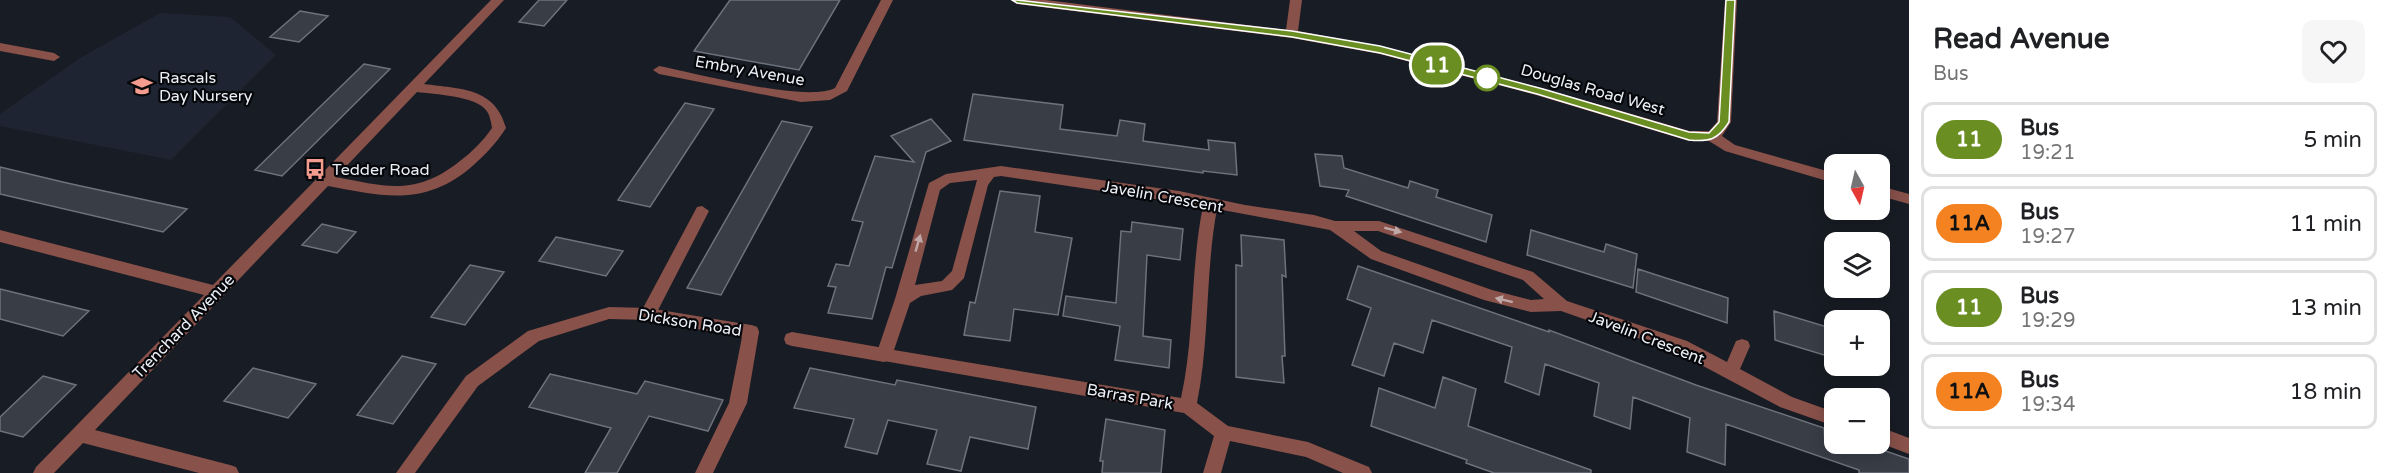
<!DOCTYPE html>
<html lang="en">
<head>
<meta charset="utf-8">
<style>
	:root { --surface:#fff; --page:#f6f6f6; --text:#202124; --muted:#757577; --line:#e0e0e0 }
	body { margin:0; font-family:"Varela Round",sans-serif; background:var(--page); color:var(--text); height:100vh; display:flex; flex-direction:column; font-size:22px; white-space:nowrap }
	* { box-sizing:border-box; margin:0 }
	p { font-size:20px; color:var(--muted) }
	.icon { flex:none; width:33px; height:33px; fill:none; stroke:currentColor; stroke-width:2; stroke-linecap:round; stroke-linejoin:round }
	.map { position:relative; flex:1; overflow:hidden }
	.sheet { display:flex; flex-direction:column; background:var(--surface); width:480px }
	.sheet>* { flex:none }
	.badge { padding:0 12px; border-radius:20px; font-size:21px; line-height:39px }
	.needle { width:39px; rotate:172deg }
	.buttons { position:absolute; left:1824px; top:154px; display:grid; gap:12px }
	.buttons a { display:grid; place-items:center; width:66px; height:66px; border-radius:12px; background:var(--surface); box-shadow:0 3px 15px #0003; font-size:30px }
	.map>.badge { position:absolute; translate:-50% -50%; box-shadow:0 0 0 3px #fff }
	.round { display:grid; place-items:center; flex:none; width:63px; height:63px; border-radius:12px; background:var(--page) }
	.head { display:flex; align-items:center; justify-content:space-between; height:102px; padding:0 24px }
	h1 { font-size:28px; font-weight:800; line-height:45px }
	ul { padding:0; list-style:none }
	li { display:flex; align-items:center; gap:18px; height:75px; margin:0 12px 9px; padding:0 12px; border:3px solid var(--line); border-radius:12px }
	li div { flex:1 }
	li b { display:block; font-size:22px }
	li em { font-style:normal }
	li .badge { min-width:66px; font-weight:700; text-align:center }
	main { display:flex; flex:1; min-height:0 }
	.map>svg:first-child { display:block }
</style>
</head>
<body>
<main>
<div class="map">
<svg width="1909" height="473" viewBox="0 0 1909 473">
	<rect width="100%" height="100%" fill="#181c24"/>
	<path fill="#1e2431" d="M160,13L230,17L276,55L171,160L0,126V114L80,58Z"/>
	<path fill="#393d46" stroke="#6e727c" stroke-width="1.5" d="M539,0H567L544,26L519,22Z
		M730,0H840L799,70L694,51Z
		M300,11L328,16L299,42L270,37Z
		M364,64L390,69L282,176L255,170Z
		M973,94L1063,105L1060,129L1117,136L1120,120L1145,124L1143,141L1209,150L1208,140L1235,143L1237,175L1203,171V173L964,140Z
		M685,103L714,109L650,207L618,200Z
		M931,119L951,141L926,152L892,268L886,267L872,319L828,313L836,287L828,286L836,264L849,266L863,222L852,220L875,156L914,162L891,136Z
		M782,121L812,127L721,295L687,288Z
		M1315,154L1342,156L1344,168L1408,188L1410,181L1438,190L1436,197L1492,215L1486,242L1346,196L1349,190L1320,186Z
		M0,167L67,183L187,209L163,232L0,194Z
		M1000,191L1040,196L1035,232L1072,238L1058,315L1014,309L1010,341L964,335L970,302L975,303Z
		M1132,222L1183,229L1180,260L1147,255L1143,336L1171,340L1169,368L1115,360L1120,326L1063,316L1066,296L1116,303L1121,231L1131,232Z
		M322,224L356,232L337,253L302,245Z
		M1531,230L1604,252L1606,244L1637,254L1633,288L1527,255Z
		M1241,235L1284,240L1286,277L1282,275L1285,356H1282L1284,383L1236,377V265L1242,266Z
		M556,237L623,251L606,276L539,261Z
		M470,265L504,272L465,325L431,317Z
		M1358,266L1549,332V330L1696,385L1824,428L1825,444H1865L1909,459V473H1859V470L1726,424L1725,465L1687,452L1690,418L1633,397L1630,429L1594,416L1599,383L1545,364L1539,395L1505,382L1512,347L1432,320L1423,353L1394,343L1384,376L1352,365L1371,308L1347,299Z
		M1638,269L1728,298L1727,323L1636,292Z
		M0,289L89,311L63,336L0,319Z
		M1774,311L1834,329V358L1775,340Z
		M402,356L436,364L393,424L357,415Z
		M253,368L316,384L288,418L224,401Z
		M810,368L895,385L897,380L1036,407L1028,449L970,437L961,471L927,464L937,430L888,420L877,454L845,447L854,419L794,408Z
		M550,374L637,394L645,381L723,400L708,431L649,416L617,473H585L611,428L529,407Z
		M43,376L76,385L23,437L0,431V417Z
		M1443,377L1476,389L1468,426L1591,470V473H1494L1466,463L1467,460L1371,426L1379,388L1435,408Z
		M1106,419L1165,430L1161,473H1102L1103,461H1100Z"/>
	<g fill="none" stroke-linecap="round" stroke-linejoin="round">
		<path fill="#88514a" fill-rule="evenodd" d="M702,206L709,211L654,318L648,320L642,318L640,314L642,310L697,207Z
			M751,325L757,327L759,332L747,403L713,473H695L729,403L743,332L745,327Z
			M792,332L884,348L890,350L892,355L890,360L884,362L792,346L786,344L784,339L786,334Z"/>
		<path fill="#88514a" fill-rule="evenodd" d="M491,0H504L424,84C460,89 495,87 506,128C496,144 483,157 469,169C422,207 382,196 328,186L95,430L230,465L236,467L239,473H199L83,443L54,473H33L36,467L204,295L0,242V230L213,285ZM417,92C434,94 475,96 486,110C490,115 491,122 492,128C483,141 472,152 460,161C416,196 387,187 336,177Z
			M881,0H893L847,91L830,100L801,102L659,74L653,70L659,66C696,73 806,103 835,88Z
			M1011,0H1046L1286,30L1290,0H1302L1298,31C1431,55 1560,93 1689,131H1709L1717,122L1725,0H1737L1731,122L1722,136L1735,145L1834,173V183L1725,151L1709,141H1689L1536,95L1380,54L1292,38L1017,4Z
			M0,43L54,53L60,57L54,61L0,51Z
			M1001,166L1179,191L1245,205L1314,215L1335,221H1379L1533,272L1567,301L1687,341L1727,362L1736,341L1742,339L1748,341L1750,346L1740,369L1792,397L1834,412V426L1780,407L1675,351L1561,311L1531,312L1484,300L1371,259L1330,230L1217,209C1205,273 1210,339 1197,403L1228,426L1308,442L1369,467L1372,473H1343L1306,457L1230,441L1221,473H1203L1214,436L1184,413L878,360L876,355L895,299L929,183L946,174ZM1001,176L1203,206C1190,270 1195,335 1181,398L894,350L910,303L921,296L952,290L964,278L988,185L994,177ZM977,180L952,271L942,281L915,285L940,190L950,183ZM1354,231H1378L1523,280L1544,299L1531,300L1492,290L1381,251Z
			M1880,186L1909,194V204L1880,196Z
			M609,307L648,308L751,325L757,327L759,332L757,337L751,339L648,320L609,319L539,341L478,386L415,473H396L466,376L528,331Z
			M1880,427L1909,438V454L1880,443Z"/>
	</g>
	<defs><path id="oneway-solid" d="M-6-.8H1V-3.2L6.5 0L1 3.2V.8H-6Z" transform="scale(1.5)"/></defs>
	<g fill="#bfa8a8">
		<use href="#oneway-solid" transform="translate(1393 230) rotate(15)"/>
		<use href="#oneway-solid" transform="translate(918 243) rotate(-74)"/>
		<use href="#oneway-solid" transform="translate(1504 300) rotate(-166)"/>
	</g>
	<path fill="#6b8e23" stroke="#fff" stroke-width="1.5" d="M1012,0H1017L1292,31L1380,46L1543,89L1689,132L1709,133L1719,122L1726,0H1735L1729,122C1718,140 1709,142 1689,140L1537,94L1380,53L1292,37L1017,3Z"/>
	<defs>
		<symbol id="school-bare" viewBox="-9 -9 18 18"><path d="M0-5L7-2L0 1L-7-2ZM-4 1L0 2.5L4 1V4Q0 6-4 4Z" fill="#f59c90" stroke="#05070a" stroke-width="2.5" paint-order="stroke"/></symbol>
		<symbol id="bus-bare" viewBox="-9 -9 18 18"><path d="M-5-6H5V4H4V6H2V4H-2V6H-4V4H-5ZM-3.5-4V0h7V-4ZM-3.5 1.2v1.5H-2V1.2ZM2 1.2v1.5H3.5V1.2Z" fill="#f59c90" stroke="#05070a" stroke-width="2.5" paint-order="stroke"/></symbol>
	</defs>
	<g fill-rule="evenodd">
		<use href="#school-bare" x="127" y="71" width="30" height="30"/>
		<use href="#bus-bare" x="300" y="154" width="30" height="30"/>
	</g>
	<circle fill="#fff" stroke="#6b8e23" stroke-width="3" cx="1487" cy="78" r="12"/>
	<g text-anchor="middle" stroke-width="4.5" stroke-linejoin="round" paint-order="stroke">
		<g font-size="16" fill="#eceff5" stroke="#05070a">
			<text transform="translate(750 70) rotate(10)" y="6">Embry Avenue</text>
			<text transform="translate(1593 89) rotate(16)" y="6">Douglas Road West</text>
			<text transform="translate(1163 196) rotate(10)" y="6">Javelin Crescent</text>
			<text transform="translate(690 322) rotate(9)" y="6">Dickson Road</text>
			<text transform="translate(183 326) rotate(-46)" y="6">Trenchard Avenue</text>
			<text transform="translate(1647 337) rotate(21)" y="6">Javelin Crescent</text>
			<text transform="translate(1130 396) rotate(10)" y="6">Barras Park</text>
		</g>
		<g font-size="16" fill="#eceff5" stroke="#05070a" text-anchor="start">
			<text x="159" y="83">Rascals<tspan x="159" dy="18">Day Nursery</tspan></text>
			<text x="332" y="175">Tedder Road</text>
		</g>
	</g>
</svg>
<div class="buttons">
<a><svg class="needle" viewBox="-14 -14 28 28"><path d="M0-13l5 13h-10z" fill="#e53935"/><path d="M0 13l5-13h-10z" fill="#757577"/></svg></a>
<a><svg class="icon" aria-label="layers" viewBox="0 0 24 24"><path d="M12 4l9 5-9 5-9-5zM3 14l9 5 9-5"/></svg></a>
<a>+</a>
<a>−</a>
</div>
<b class="badge" style="left:1437px;top:65px;background:#6b8e23;color:#fff">11</b>
</div>
<section class="sheet">
<div class="head"><div><h1>Read Avenue</h1><p>Bus</p></div><a class="round"><svg class="icon" aria-label="heart" viewBox="0 0 24 24"><path d="M12 20l-8-8c-3-5 5-10 8-4 3-6 11-1 8 4z"/></svg></a></div>
<ul>
<li><span class="badge" style="background:#6b8e23;color:#fff">11</span><div><b>Bus</b><p>19:21</p></div><em>5 min</em></li>
<li><span class="badge" style="background:#f58220;color:#111">11A</span><div><b>Bus</b><p>19:27</p></div><em>11 min</em></li>
<li><span class="badge" style="background:#6b8e23;color:#fff">11</span><div><b>Bus</b><p>19:29</p></div><em>13 min</em></li>
<li><span class="badge" style="background:#f58220;color:#111">11A</span><div><b>Bus</b><p>19:34</p></div><em>18 min</em></li>
</ul>
</section>
</main>
</body>
</html>
